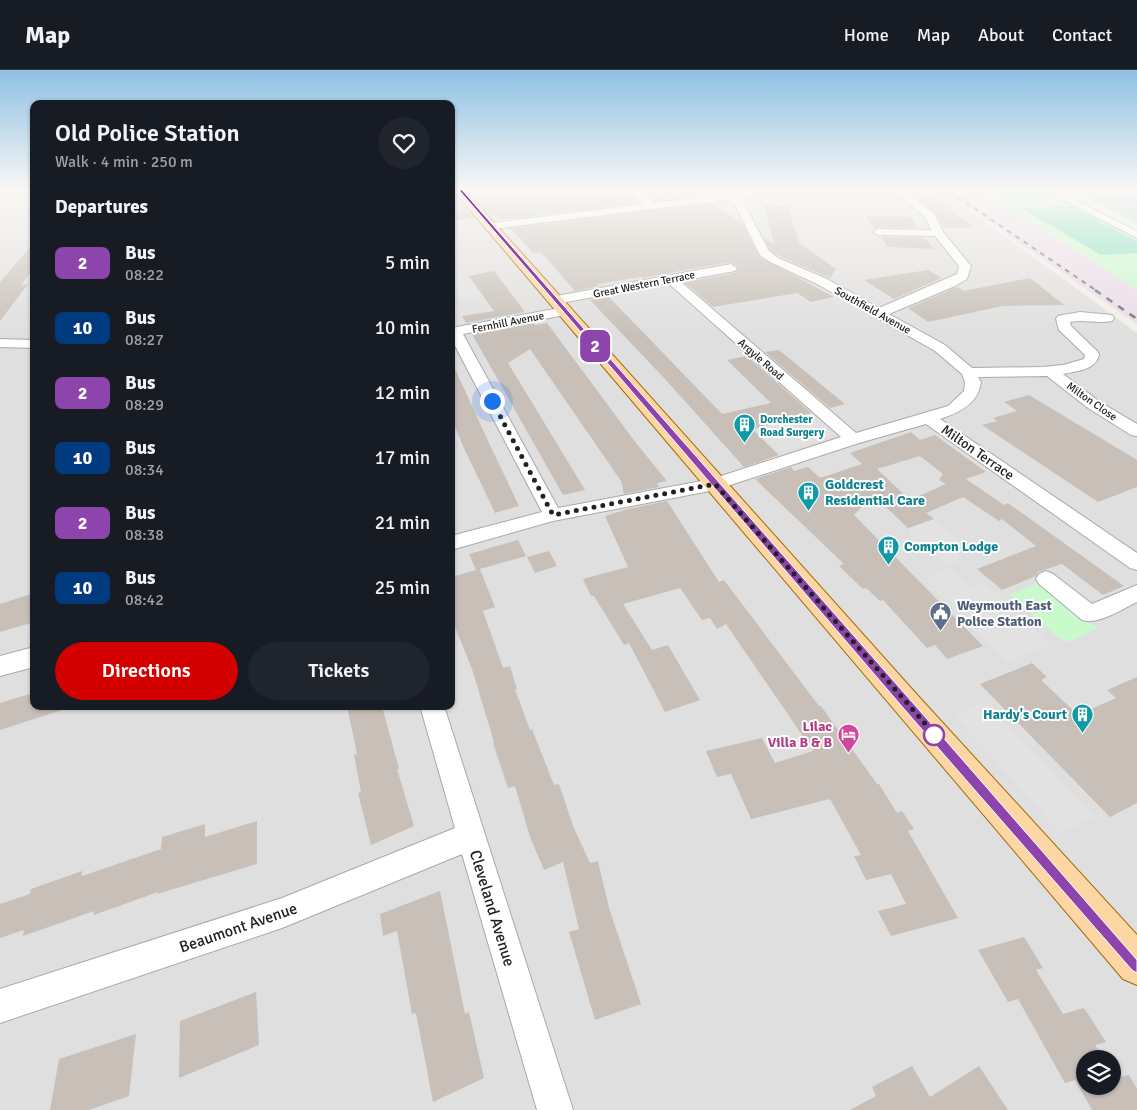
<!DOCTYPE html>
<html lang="en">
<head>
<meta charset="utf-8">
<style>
	:root { --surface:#171b24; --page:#20242c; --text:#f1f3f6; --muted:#9ea1a6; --line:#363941; --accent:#d40000 }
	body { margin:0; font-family:Signika,sans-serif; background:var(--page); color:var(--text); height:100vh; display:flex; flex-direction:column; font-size:19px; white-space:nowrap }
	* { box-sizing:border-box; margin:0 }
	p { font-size:16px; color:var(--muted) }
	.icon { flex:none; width:28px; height:28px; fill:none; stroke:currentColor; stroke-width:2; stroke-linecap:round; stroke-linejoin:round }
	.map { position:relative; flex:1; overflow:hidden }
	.sheet { position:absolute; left:30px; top:30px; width:425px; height:610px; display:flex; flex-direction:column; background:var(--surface); border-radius:10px; box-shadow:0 1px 4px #0004 }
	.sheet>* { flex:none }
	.badge { padding:0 10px; border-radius:8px; font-size:18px; line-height:32px }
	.tools { position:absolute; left:1076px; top:980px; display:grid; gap:10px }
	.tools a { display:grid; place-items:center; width:45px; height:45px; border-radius:50%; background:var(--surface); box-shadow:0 1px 4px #0004; font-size:25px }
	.you { position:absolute; width:25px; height:25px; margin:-12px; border:4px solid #fff; border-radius:50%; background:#1a73e8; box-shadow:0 0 0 8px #1a73e833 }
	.map>.badge { position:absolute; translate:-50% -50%; box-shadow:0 0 0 2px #fff }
	h2 { padding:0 25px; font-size:19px; line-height:45px }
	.round { display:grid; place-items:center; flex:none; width:52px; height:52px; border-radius:26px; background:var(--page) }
	.overview { display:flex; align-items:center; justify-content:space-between; height:85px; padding:0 25px }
	h1 { font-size:24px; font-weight:600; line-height:38px }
	.action { display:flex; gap:10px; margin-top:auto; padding:10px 25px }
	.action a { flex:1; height:58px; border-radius:30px; background:var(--accent); color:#fff; font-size:20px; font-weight:600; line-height:58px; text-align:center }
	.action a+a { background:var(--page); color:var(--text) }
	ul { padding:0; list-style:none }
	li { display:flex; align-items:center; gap:15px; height:65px; padding:0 25px }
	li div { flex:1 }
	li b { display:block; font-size:19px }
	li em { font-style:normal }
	li .badge { min-width:55px; font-weight:700; text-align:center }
	header { display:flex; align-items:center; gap:30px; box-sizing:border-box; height:70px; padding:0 25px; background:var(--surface); border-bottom:1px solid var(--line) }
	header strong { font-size:24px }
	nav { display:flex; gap:28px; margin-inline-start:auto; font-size:18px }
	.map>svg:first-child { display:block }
</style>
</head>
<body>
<header>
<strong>Map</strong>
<nav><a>Home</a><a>Map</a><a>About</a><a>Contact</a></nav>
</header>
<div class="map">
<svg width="1137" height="1040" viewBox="0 0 1137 1040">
	<rect width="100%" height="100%" fill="#f2efe9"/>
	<path fill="#e0dfdf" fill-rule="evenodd" d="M6,121H34V636H451V121H943L1137,263V1040H0V122ZM1085,989H1112V1016H1085Z"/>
	<path fill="#ebdbe8" d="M943,121H977L1097,193L1137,220V254Z"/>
	<path fill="#c6e0d4" d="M1072,121H1081L1137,148V154Z"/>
	<path fill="#c8facc" d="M977,121H1051L1137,165V220L1097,193Z
		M1040,512L1097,558L1070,572L1059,568L1009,525Z"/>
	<path fill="#88e0be" d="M993,121H1042L1052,126L1006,128Z
		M1070,136L1137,171V183L1101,185L1023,139Z"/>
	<path fill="#e2e2e2" d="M466,206L480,227L461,231L451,216V208Z
		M812,343L836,364L776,383L761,368L770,365L761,357Z
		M934,449L961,473L951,477L963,487L949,497L971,517L984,512L1051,575L1008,592L925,511L949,496L935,484L926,487L903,469L910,466L909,458Z
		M986,632L1095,747L1061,764L954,645Z"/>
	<path fill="#aad3df" d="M1081,121H1137V148L1135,147Z"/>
	<path fill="#c7bfb8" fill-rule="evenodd" d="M472,121H625L639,133L500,150L496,145L491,146L472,125L476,124Z
		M641,121H693L700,125L655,131Z
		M907,121H923L929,125H932L973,157L946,158L941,154L935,143Z
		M451,127H456L475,148L451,151Z
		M712,133L742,153L759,187L834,227L811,232L797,223L713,237L684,212L735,203L739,198L731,192L642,208L641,207L597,214L599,216L575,221L541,182L533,183L512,160L507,159Z
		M764,135L787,136L800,174L836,199L830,208L779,186L770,180L764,168L774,174Z
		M866,146L910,147L918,158L878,157L875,159Z
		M880,167L925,168L934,179L888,177Z
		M34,173V198L21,215L28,214L0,251V212Z
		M928,200L942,208L894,229L864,210Z
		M494,201L525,242L466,253L462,246L494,241L469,206Z
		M1030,208L1064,235L1003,236L928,252L908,238L957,217L964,221Z
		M608,226L722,344L771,333L727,290L747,286L811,343L752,359L779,385L744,397L665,309L590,230Z
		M534,253L535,255L547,253L636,373L667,411L657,413L659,417L624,424L621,411L530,279L508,293L585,420L563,425L472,264Z
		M779,280L845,334L830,338L765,282Z
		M451,290L489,373L519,436L495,443L463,376L451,347Z
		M1029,325L1137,390V417L1098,432L982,355L997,351L993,348L1017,341L1004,332Z
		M911,362L920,370L935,365L986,402L966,409L1004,435L1008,433L1124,516L1103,525L1062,494L1038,502L1036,506L1002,520L977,499L1036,476L1002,449L999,451L963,427L926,443L934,449L908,458L873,425L854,445L983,576L947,589L935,575L927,578L883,530L880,531L866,518L863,519L839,496L844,494L755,409L791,397L794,401L808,397L820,408L862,394L850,383ZM920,386L943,404L939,410L946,414L910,430L877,399Z
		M667,431L719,512L724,510L819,636H821L877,714H879L897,743L902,741L914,759L908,761L958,848L891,866L878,841L906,834L891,804L866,810L854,786L861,785L830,729L751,749L731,704L717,707L706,681L762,668L775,693L813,681L726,554L717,559L710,548L702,550L680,518L623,534L652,580L668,575L700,630L665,642L629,573L624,575L594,526H591L583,509L628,497L605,446L628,439Z
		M518,470L526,486L480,499L495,537L483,541L503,598L510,596L517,619H515L530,660L532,659L554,715L559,714L573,756L590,793L598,791L609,838L641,934L595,950L569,862L579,859L563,792L544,800L530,767L515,716L508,718L493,673L494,672L472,599L451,547V507L476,500L469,484Z
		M549,481L557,496L535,503L527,487Z
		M34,523V552L0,562V534Z
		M1032,593L1047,607L1041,610L1078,645L1116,628L1107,620L1137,607V733L1110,747L980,614Z
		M33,623L31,636H62V640L0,660V633Z
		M347,636H382L399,699H397L414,756L371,775L358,723L361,722L354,685L357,684Z
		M257,751V794L157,824L158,822L94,845V841L23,866L24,860L0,868V834L30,824L31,819L82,801V806L161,779L162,767L205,754V767Z
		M440,821L465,944L469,942L484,1008L433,1032L416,943L412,944L397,861L383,866L380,844Z
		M1024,867L1043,898L1036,900L1063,944L1084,938L1106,972L1095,975L1104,989H1085V1016H1112V1002L1116,1008L1129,1005L1137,1019V1040H1092L1075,1010L1065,1013L1018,929L1008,932L978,880Z
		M256,922L259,975L179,1008L180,951Z
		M136,964L129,1026L89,1040H50L59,989Z
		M912,996L930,1027L979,996L1008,1040H850L876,1026L872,1017Z"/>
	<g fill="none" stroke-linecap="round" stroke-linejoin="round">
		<defs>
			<path id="minor" d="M627,121H638L655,133L750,121H767L765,123L741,128L769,181L778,188L827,209L879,238L957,204L959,196L935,166L878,165L873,162L878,159L931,160L926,148L894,121H904L934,144L943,162L971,196L967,209L955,216L889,244L945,275L972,298L1043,297L1063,295L1084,289L1085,285L1059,260L1056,249L1058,246L1080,242L1112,245L1114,248L1112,251C1098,254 1084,249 1070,252L1071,256L1097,281L1099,284C1097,300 1077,301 1063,304L1100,332L1137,354V366L1131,365L1088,338L1047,306L978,307L981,312C979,333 959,343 940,349L1137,483V500L1130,498L926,354L859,373L715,420L553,451L451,480V466L542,442L451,268V258L565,237L572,241L565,245L463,264L558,438L712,409L841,367L668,213L556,234L550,230L551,227L731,194L737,198L735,201L680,211L856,363L948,336L964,321L965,312L962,304L935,281L819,215L770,192L760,185L732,129L493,159L488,156L493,153L644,134Z
				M1046,121H1058L1137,161V168Z
				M0,269L34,270V278L0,277Z
				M1046,501L1053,504L1092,534L1137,515V532C1122,539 1099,555 1082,550L1039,514L1036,509L1039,504Z
				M34,577V597L0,606V586Z
				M420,636H444L573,1040H537L462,784L282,858L0,953V919L282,828L455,758Z"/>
			<path id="major" d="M454,121H466L920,628L1137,865V915L1123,909Z"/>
		</defs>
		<use href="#minor" stroke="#a9a9a9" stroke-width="2"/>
		<use href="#major" stroke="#a06b00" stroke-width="2"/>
		<use href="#minor" fill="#fff" fill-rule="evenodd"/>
		<use href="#major" fill="#fcd6a4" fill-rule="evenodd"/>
		<path stroke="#707070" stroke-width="2" stroke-dasharray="5 5" stroke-linecap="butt" d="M949,121L1097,221"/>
		<path stroke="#707070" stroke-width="2.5" stroke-dasharray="7 7" stroke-linecap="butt" d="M1095,220L1137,249"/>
	</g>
	<linearGradient id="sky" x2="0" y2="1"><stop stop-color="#8fc0e4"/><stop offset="0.45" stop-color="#f9f8f5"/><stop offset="1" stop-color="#f9f8f5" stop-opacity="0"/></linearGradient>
	<rect width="1137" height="266" fill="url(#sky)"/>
	<path fill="#8e44ad" stroke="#fff" d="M459,120H462L913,633L1137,890V903L1132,900L905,640Z"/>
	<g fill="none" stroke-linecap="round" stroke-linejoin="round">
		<path stroke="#222" stroke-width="5" stroke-dasharray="0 9" d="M492,331L553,445L715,414L936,666L934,665"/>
	</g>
	<defs>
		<symbol id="building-pin" viewBox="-11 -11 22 30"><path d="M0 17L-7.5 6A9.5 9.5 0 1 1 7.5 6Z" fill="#0f9aa8" stroke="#fff"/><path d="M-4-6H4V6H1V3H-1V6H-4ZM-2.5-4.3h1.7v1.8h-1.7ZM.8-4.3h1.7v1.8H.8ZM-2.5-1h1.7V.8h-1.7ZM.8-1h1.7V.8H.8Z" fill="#fff"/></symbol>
		<symbol id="civic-pin" viewBox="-11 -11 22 30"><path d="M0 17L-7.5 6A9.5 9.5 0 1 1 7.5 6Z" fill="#5c6f8a" stroke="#fff"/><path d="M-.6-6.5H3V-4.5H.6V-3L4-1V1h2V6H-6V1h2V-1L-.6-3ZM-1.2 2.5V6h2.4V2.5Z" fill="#fff"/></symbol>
		<symbol id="hotel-pin" viewBox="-11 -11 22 30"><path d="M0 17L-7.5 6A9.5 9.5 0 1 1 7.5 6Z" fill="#d1479c" stroke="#fff"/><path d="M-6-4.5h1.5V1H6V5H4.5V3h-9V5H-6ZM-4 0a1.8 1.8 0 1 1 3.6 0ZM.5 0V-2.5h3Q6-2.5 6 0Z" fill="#fff"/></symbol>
	</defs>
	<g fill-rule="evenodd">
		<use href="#building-pin" x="732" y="342" width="25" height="34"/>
		<use href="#building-pin" x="796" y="410" width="25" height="34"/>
		<use href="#building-pin" x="876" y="464" width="25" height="34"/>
		<use href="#civic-pin" x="928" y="530" width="25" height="34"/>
		<use href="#building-pin" x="1070" y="632" width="25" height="34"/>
		<use href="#hotel-pin" x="836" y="652" width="25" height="34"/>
	</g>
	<circle fill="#fff" stroke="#8e44ad" stroke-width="2.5" cx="934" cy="665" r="10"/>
	<g text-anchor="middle" stroke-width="4" stroke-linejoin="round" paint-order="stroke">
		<g font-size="11" fill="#222" stroke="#fff">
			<text transform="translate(644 214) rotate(-11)" y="4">Great Western Terrace</text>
			<text transform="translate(873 240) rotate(29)" y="4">Southfield Avenue</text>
			<text transform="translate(508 252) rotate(-11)" y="4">Fernhill Avenue</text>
			<text transform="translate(761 289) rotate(41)" y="4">Argyle Road</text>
			<text transform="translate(1092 331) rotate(35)" y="4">Milton Close</text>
		</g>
		<g font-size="11" font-weight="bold" fill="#0d838f" stroke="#fff" text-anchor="start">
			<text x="760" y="353">Dorchester<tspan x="760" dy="13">Road Surgery</tspan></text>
		</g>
		<g font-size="14" fill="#222" stroke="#fff">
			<text transform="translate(978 382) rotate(35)" y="5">Milton Terrace</text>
		</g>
		<g font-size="14" font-weight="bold" fill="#0d838f" stroke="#fff" text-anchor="start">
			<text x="825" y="419">Goldcrest<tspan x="825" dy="16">Residential Care</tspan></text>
			<text x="904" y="481">Compton Lodge</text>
			<text x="1067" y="649" text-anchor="end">Hardy's Court</text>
		</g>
		<g font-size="14" font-weight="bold" fill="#4e5e75" stroke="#fff" text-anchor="start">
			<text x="957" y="540">Weymouth East<tspan x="957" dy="16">Police Station</tspan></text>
		</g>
		<g font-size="14" font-weight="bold" fill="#b23c85" stroke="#fff" text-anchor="end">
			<text x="832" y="661">Lilac<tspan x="832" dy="16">Villa B &amp; B</tspan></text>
		</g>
		<g font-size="16" fill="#222" stroke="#fff">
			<text transform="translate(493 838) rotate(73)" y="6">Cleveland Avenue</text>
			<text transform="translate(238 857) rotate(-19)" y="6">Beaumont Avenue</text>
		</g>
	</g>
</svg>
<div class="tools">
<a><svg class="icon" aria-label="layers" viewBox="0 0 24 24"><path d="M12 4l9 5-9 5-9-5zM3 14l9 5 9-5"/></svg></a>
</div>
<div class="you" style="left:492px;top:331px"></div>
<b class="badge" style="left:595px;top:276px;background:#8e44ad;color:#fff">2</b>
<section class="sheet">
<div class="overview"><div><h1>Old Police Station</h1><p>Walk · 4 min · 250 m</p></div><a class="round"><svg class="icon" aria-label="heart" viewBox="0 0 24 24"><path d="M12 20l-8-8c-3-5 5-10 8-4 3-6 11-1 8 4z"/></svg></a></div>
<h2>Departures</h2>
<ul>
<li><span class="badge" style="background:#8e44ad;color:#fff">2</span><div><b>Bus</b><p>08:22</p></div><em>5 min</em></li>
<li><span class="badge" style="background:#003b80;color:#fff">10</span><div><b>Bus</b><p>08:27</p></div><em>10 min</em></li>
<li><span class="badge" style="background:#8e44ad;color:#fff">2</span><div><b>Bus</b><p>08:29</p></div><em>12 min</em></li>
<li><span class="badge" style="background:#003b80;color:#fff">10</span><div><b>Bus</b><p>08:34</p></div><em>17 min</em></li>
<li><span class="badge" style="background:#8e44ad;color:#fff">2</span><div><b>Bus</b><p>08:38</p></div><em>21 min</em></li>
<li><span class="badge" style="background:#003b80;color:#fff">10</span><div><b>Bus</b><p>08:42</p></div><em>25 min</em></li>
</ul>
<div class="action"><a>Directions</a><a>Tickets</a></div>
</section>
</div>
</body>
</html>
